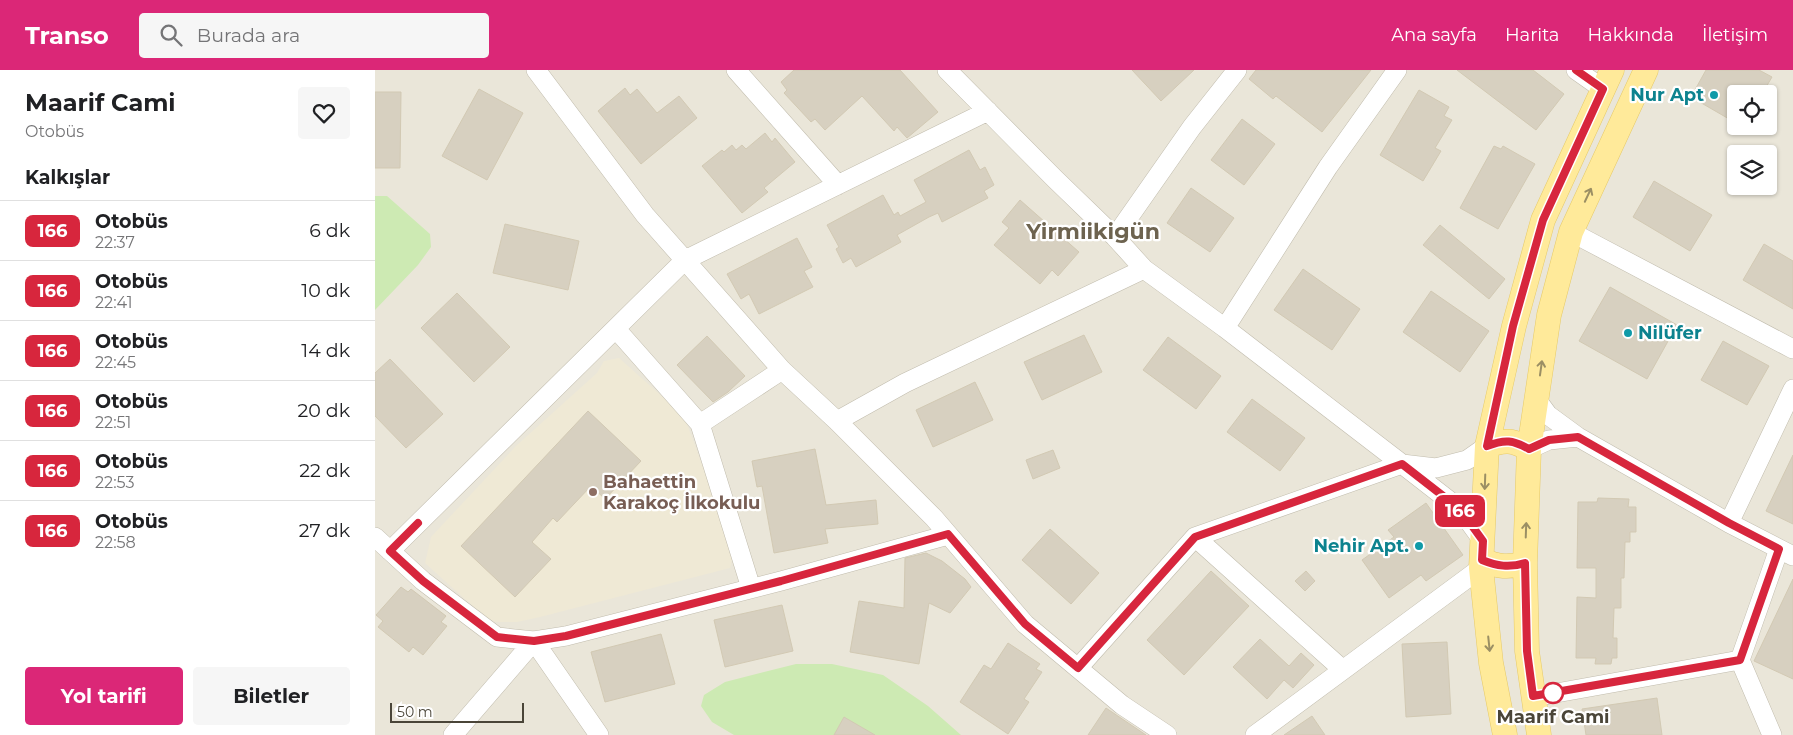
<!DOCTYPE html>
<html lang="tr">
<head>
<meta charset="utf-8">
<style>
	:root { --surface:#fff; --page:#f6f6f6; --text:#202124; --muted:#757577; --line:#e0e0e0; --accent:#db2777 }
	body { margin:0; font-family:Montserrat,sans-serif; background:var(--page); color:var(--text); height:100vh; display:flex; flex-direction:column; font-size:19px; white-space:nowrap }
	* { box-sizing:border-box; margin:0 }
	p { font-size:16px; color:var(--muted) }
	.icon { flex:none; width:28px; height:28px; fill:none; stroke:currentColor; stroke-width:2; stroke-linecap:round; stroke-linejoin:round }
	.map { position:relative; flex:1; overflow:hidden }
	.details { display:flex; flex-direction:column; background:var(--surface); width:375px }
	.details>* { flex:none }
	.badge { padding:0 10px; border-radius:8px; font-size:18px; line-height:32px }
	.buttons { position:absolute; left:1352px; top:15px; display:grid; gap:10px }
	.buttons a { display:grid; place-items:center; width:50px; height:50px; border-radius:5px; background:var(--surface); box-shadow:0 1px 4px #0004; font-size:25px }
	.scale { position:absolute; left:15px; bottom:12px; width:134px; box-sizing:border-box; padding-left:5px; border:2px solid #4a4538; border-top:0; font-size:14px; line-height:18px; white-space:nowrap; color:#4a4538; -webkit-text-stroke:4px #fff; paint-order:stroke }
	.map>.badge { position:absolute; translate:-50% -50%; box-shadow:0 0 0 2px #fff }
	h2 { padding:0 25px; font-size:19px; line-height:45px }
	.round { display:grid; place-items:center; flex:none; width:52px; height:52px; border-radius:5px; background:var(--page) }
	.head { display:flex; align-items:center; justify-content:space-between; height:85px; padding:0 25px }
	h1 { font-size:24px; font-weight:700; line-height:38px }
	.button { display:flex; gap:10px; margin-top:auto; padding:10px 25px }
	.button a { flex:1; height:58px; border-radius:5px; background:var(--accent); color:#fff; font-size:20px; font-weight:700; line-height:58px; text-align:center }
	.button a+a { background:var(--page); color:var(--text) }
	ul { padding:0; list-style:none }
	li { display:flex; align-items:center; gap:15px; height:60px; padding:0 25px; border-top:1px solid var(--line) }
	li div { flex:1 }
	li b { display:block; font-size:19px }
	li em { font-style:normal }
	li .badge { min-width:55px; font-weight:700; text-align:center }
	header { display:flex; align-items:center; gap:30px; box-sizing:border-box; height:70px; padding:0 25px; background:var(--accent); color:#fff }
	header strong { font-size:24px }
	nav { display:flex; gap:28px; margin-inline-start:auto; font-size:18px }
	.search { width:350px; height:45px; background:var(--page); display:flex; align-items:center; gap:12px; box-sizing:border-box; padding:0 18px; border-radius:5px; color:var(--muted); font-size:19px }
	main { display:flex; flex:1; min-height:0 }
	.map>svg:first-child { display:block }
</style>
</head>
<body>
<header>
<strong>Transo</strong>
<div class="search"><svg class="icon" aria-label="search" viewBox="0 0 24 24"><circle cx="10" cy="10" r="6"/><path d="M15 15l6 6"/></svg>Burada ara</div>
<nav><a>Ana sayfa</a><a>Harita</a><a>Hakkında</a><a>İletişim</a></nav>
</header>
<main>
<section class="details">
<div class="head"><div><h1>Maarif Cami</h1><p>Otobüs</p></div><a class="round"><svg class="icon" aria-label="heart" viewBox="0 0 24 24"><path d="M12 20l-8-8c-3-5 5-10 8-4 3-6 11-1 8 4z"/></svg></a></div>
<h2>Kalkışlar</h2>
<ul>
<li><span class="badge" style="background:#d7263d;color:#fff">166</span><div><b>Otobüs</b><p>22:37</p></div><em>6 dk</em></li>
<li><span class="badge" style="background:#d7263d;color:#fff">166</span><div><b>Otobüs</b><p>22:41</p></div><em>10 dk</em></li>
<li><span class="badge" style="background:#d7263d;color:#fff">166</span><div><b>Otobüs</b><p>22:45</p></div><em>14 dk</em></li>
<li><span class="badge" style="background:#d7263d;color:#fff">166</span><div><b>Otobüs</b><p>22:51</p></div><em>20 dk</em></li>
<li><span class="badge" style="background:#d7263d;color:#fff">166</span><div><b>Otobüs</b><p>22:53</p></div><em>22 dk</em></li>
<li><span class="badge" style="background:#d7263d;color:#fff">166</span><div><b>Otobüs</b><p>22:58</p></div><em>27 dk</em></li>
</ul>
<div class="button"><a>Yol tarifi</a><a>Biletler</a></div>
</section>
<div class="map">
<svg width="1418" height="665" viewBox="0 0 1418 665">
	<rect width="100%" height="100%" fill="#f5f3eb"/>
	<path fill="#eae6d9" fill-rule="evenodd" d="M0,0H1418V665H0ZM1361,24H1394V56H1361ZM1361,84H1394V116H1361Z"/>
	<path fill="#efe9d5" d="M244,288L309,346L359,480L355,498L165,547L142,552H121L111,548L50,493L56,467L141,376L222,303L229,291Z"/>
	<path fill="#cdeab3" d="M0,126H12L55,164L56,177L43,195L0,240Z
		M421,594H457L508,605L553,636L586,665H359L337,652L326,636L329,625L350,612Z"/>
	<path fill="#d7d0c0" stroke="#d2c9b3" d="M419,0H525L563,42L532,68L522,57L519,61L487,26L450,60L440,49L436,52L409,23L412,20L406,12Z
		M757,0H819L786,31Z
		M881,0H996L947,62L901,26L898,29L874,9Z
		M1082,0H1158L1189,24L1161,60Z
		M1331,0H1384L1397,7L1387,24H1361V53L1316,27Z
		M250,18L255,25L262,19L282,43L304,26L322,48L266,94L223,41Z
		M104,19L148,43L112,110L67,86Z
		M1044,20L1074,37L1069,46L1077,50L1060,78L1066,81L1048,111L1005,85Z
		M0,22H26L25,98H0Z
		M867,49L900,74L869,115L836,90Z
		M390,63L397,72L400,68L420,92L389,118L393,122L367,143L327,96L347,80L349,82L357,75L361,80L367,75L371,79Z
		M1119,76L1126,79L1128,76L1160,94L1123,159L1085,138Z
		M594,80L605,100L610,97L619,115L609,121L613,128L567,152L563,143L554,147L522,165L526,172L481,197L476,188L468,193L461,179L464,177L452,155L508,125L519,145L523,142L525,146L551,132L539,110Z
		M1279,111L1337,145L1315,181L1258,147Z
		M816,118L859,148L835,182L792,153Z
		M645,130L704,182L683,206L677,200L665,214L619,175L634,158L627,152Z
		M130,154L204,171L193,220L118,203Z
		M1065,155L1130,209L1114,229L1048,175Z
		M422,168L437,197L429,201L438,217L384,244L374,224L366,229L352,204Z
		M1389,174L1418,191V239L1368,210Z
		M928,199L985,239L957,280L899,240Z
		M1235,217L1302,255L1272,309L1204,271Z
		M1056,221L1114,261L1085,302L1028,262Z
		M82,223L135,277L99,312L46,258Z
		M709,265L727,302L667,330L649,292Z
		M332,266L370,306L353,322L338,332L302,295Z
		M793,267L846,306L821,339L768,300Z
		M1348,271L1394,296L1372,335L1326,310Z
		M15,289L68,344L31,378L0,346V303Z
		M600,312L618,350L558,377L541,340Z
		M877,329L930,368L905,401L852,362Z
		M213,341L266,391L230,429L216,416L182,452L178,448L157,472L176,489L140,527L86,476Z
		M440,379L451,435L501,430L503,454L450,459L453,473L399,483L387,416L382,417L377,391Z
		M678,380L685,398L658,409L651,390Z
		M1418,385V454L1391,441Z
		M1223,428L1254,429L1253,437H1261V462H1255V472H1250L1249,508H1246V538H1239L1238,568H1242V588H1237L1236,594H1220L1221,588H1201L1202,527L1221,528V498H1202L1203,432H1222Z
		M1051,433L1088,485L1051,511L1046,505L1014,528L987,490L1019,467L1013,460Z
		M675,459L724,503L696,534L647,490Z
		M551,483L567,491L590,509L596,517L575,543L554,533L544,594L475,582L484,531L529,538L530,488Z
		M836,501L874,536L809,605L772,570Z
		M931,501L940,511L930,521L920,511Z
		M1418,509V609L1379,591Z
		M26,517L33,522L36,519L71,546L66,552L72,556L48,585L38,577L34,582L3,557L8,551L1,545Z
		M407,535L418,581L350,597L339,550Z
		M286,564L300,614L230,632L216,582Z
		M885,569L914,596L926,583L939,595L918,618L909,610L892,629L858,597Z
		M1072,572L1076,644L1031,647L1027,574Z
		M633,573L665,594L661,599L667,602L649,629L654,632L633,664L585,632L609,595L616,599Z
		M1282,628L1287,665H1211L1207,639Z
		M731,638L771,665H713Z
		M937,646L950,665H909Z
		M469,647L500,665H459Z"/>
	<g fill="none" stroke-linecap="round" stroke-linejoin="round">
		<defs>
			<path id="minor" d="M161,0L270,145L407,300L462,351L559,448L650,554L747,635L792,665
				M361,0L463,115
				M572,0L680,109L740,167L769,199L850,258L1027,394L1061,398L1092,390L1112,376
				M1201,0L1228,19
				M1196,162L1418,279
				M740,167L817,57L862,0
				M850,258L953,97L1022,0
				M241,259L325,354L376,518
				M1162,330L1173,345L1203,367
				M462,351L530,313L769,199
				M325,354L407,300
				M1154,379L1174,370L1203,367L1354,453L1418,486
				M1354,453L1418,319
				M0,467L48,511L122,567L159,571L191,566L406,511L573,465
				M820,467L968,600
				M15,481L310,190L613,41
				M703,598L820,467L1027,394L1081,436L1095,453L1108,471
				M1159,627L1365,590
				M78,665L159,571L224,665
				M880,665L1106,498
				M1397,665L1365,590L1404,479"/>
			<path id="major" d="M1112,376C1130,369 1138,370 1154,379
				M1107,490C1123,497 1134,498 1150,493
				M1130,665L1116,593L1106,498L1112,376L1139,256L1168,150L1237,0
				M1164,665L1152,581L1150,493L1154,379L1174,245L1196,162L1271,0"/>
		</defs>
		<use href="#minor" stroke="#c1bcad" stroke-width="20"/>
		<use href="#major" stroke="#e6ca68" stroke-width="25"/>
		<use href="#minor" stroke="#fff" stroke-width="19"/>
		<use href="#major" stroke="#ffea9a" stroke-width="24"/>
	</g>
	<defs><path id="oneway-shaft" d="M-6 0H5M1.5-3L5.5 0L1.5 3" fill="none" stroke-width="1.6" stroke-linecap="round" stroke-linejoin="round" transform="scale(1.25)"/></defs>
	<g stroke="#9b8f64">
		<use href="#oneway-shaft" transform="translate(1213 125) rotate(-65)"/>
		<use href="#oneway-shaft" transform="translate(1166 298) rotate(-82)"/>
		<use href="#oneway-shaft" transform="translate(1110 412) rotate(92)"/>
		<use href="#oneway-shaft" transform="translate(1151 460) rotate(-88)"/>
		<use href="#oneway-shaft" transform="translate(1114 574) rotate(84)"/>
	</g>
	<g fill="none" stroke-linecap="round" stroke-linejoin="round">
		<defs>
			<path id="line" d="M43,453L15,481L48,511L122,567L159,571L191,566L406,511L573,464L650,554L703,598L820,467L1027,394L1081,436L1095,453L1108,471L1107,490C1122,496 1134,498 1150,493L1152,581L1158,626L1365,590L1404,479L1354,453L1203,367L1174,370L1154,379C1138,370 1130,369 1112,376L1138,256L1168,150L1228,19L1201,0"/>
		</defs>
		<use href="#line" stroke="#fff" stroke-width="11"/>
		<use href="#line" stroke="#d7263d" stroke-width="8"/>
	</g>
	<g fill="#0f9aa8" stroke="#fff" stroke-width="2">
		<circle cx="1339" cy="25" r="5"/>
		<circle cx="1253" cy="263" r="5"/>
		<circle cx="1044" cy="476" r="5"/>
	</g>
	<circle fill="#8d6e63" stroke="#fff" stroke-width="2" cx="218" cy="422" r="5"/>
	<circle fill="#fff" stroke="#d7263d" stroke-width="2.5" cx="1178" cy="623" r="10"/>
	<g text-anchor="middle" stroke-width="4.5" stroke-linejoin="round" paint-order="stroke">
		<g font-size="18" font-weight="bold" fill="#0d838f" stroke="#fff" text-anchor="end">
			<text x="1329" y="31">Nur Apt</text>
			<text x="1263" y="269" text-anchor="start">Nilüfer</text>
			<text x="1034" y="482">Nehir Apt.</text>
		</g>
		<g font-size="18" font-weight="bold" fill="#785e54" stroke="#fff" text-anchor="start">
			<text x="228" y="418">Bahaettin<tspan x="228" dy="21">Karakoç İlkokulu</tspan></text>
		</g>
		<g font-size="18" font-weight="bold" fill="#4a4538" stroke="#fff">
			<text x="1178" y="653">Maarif Cami</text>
		</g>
		<g font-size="22" font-weight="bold" fill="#6d634f" stroke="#fff">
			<text x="718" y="169">Yirmiikigün</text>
		</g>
	</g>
</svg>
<div class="buttons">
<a><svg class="icon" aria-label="locate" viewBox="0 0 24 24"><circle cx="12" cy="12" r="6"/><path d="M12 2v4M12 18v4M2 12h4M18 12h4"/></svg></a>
<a><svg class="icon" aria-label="layers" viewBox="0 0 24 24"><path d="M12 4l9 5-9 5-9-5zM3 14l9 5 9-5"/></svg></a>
</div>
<div class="scale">50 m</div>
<b class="badge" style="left:1085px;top:441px;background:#d7263d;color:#fff">166</b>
</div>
</main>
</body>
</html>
